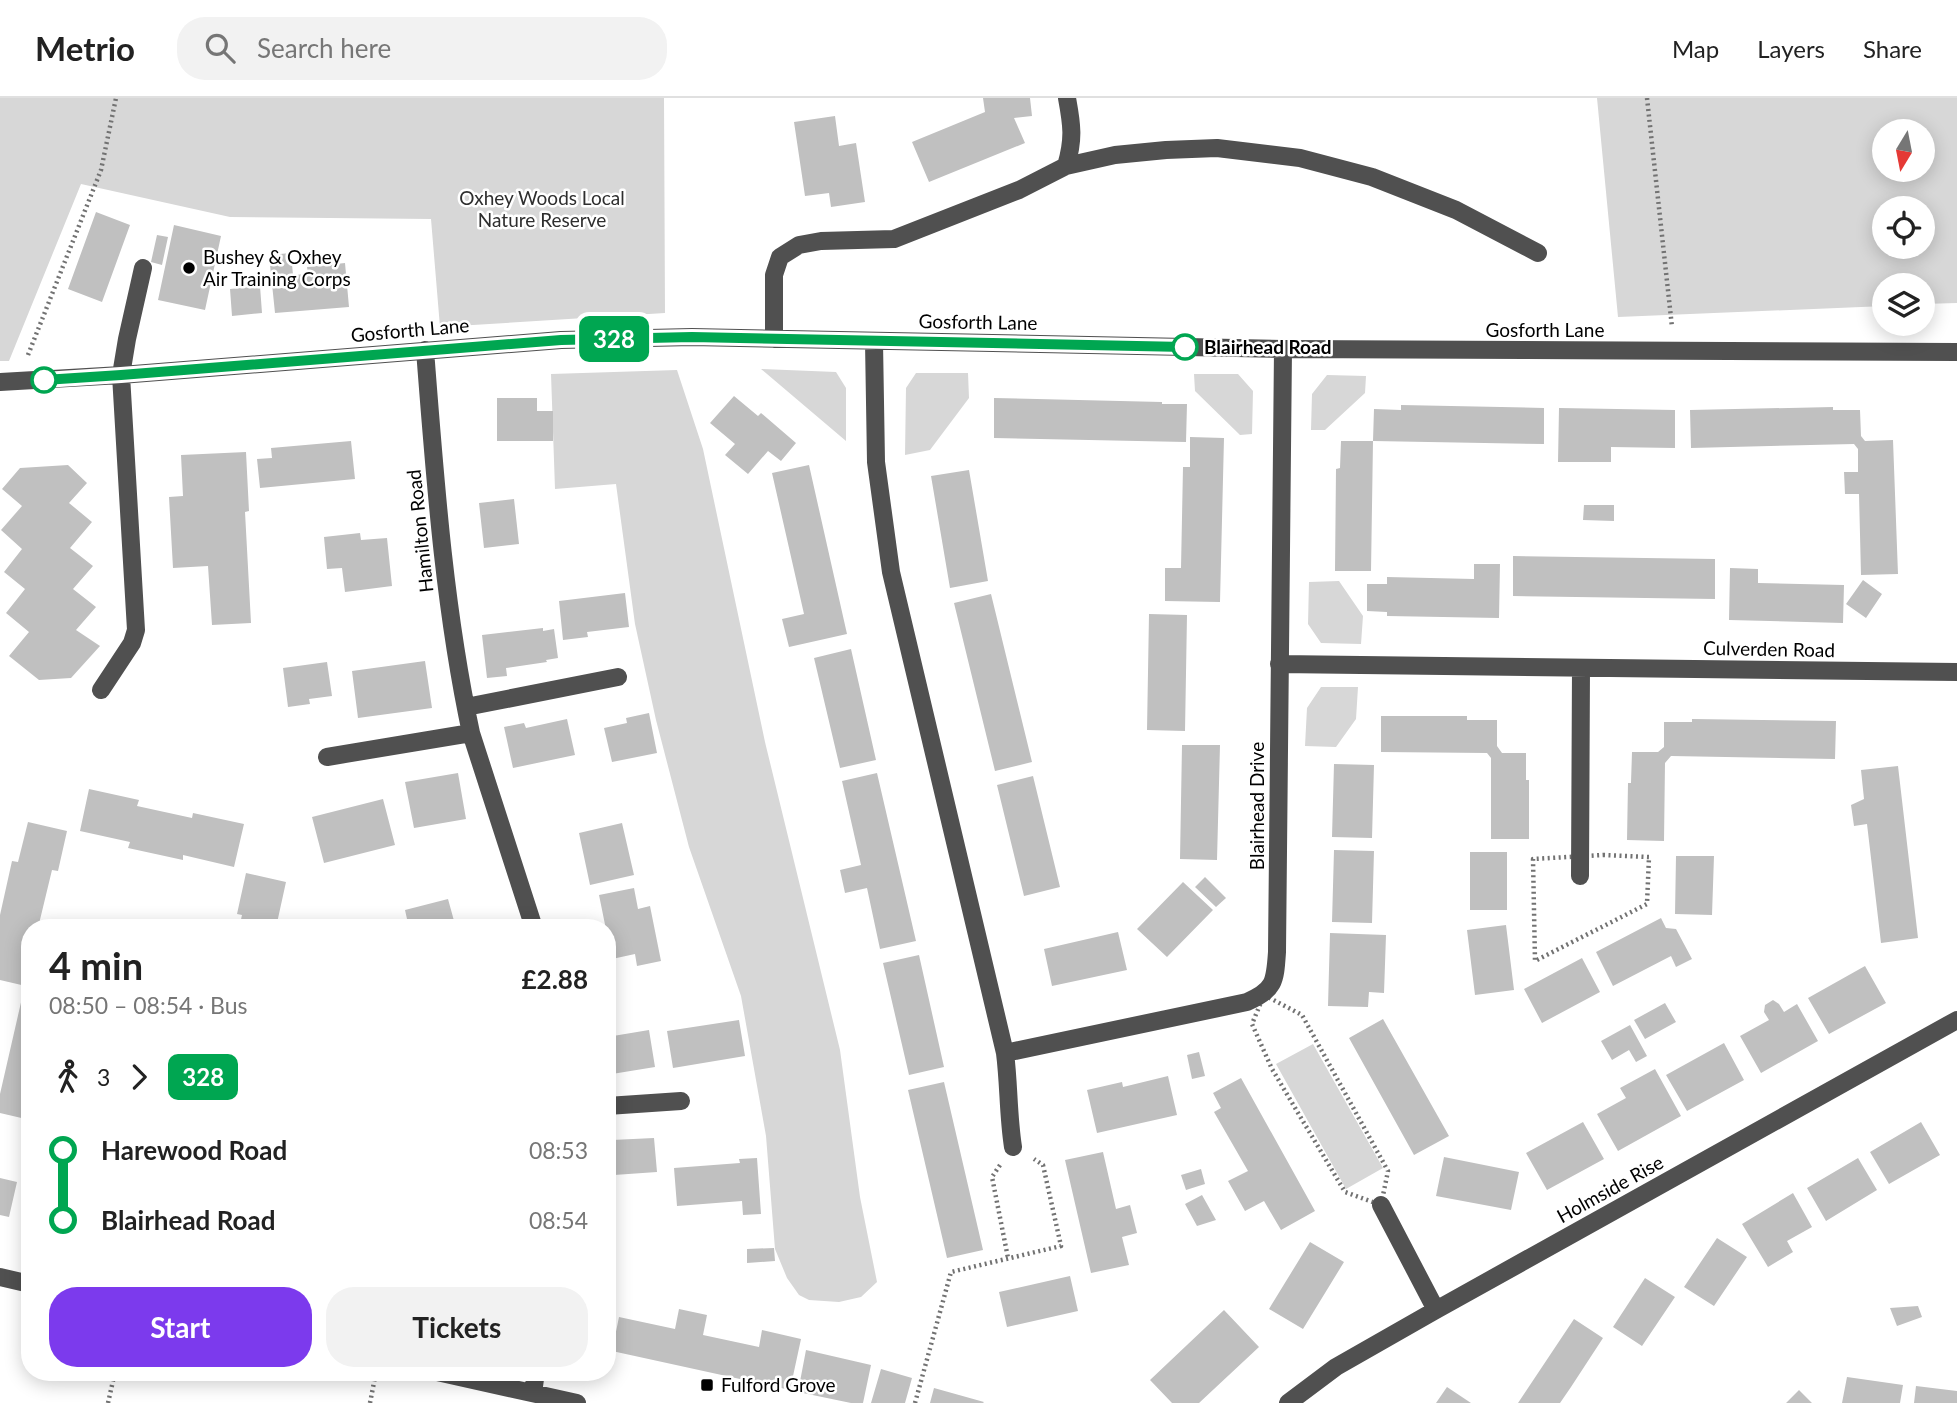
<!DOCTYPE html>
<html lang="en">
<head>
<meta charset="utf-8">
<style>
	:root { --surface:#fff; --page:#f2f2f2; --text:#222; --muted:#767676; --line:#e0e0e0; --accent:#7c3aed }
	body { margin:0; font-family:Lato,sans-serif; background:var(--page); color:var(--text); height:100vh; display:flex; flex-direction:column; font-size:26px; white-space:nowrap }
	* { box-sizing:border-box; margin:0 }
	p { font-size:23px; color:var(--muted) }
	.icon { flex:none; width:38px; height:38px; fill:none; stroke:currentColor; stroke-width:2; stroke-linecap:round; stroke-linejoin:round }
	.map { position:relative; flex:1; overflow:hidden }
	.panel { position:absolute; left:21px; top:821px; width:595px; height:462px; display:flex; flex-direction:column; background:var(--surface); border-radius:28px; box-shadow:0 4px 18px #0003 }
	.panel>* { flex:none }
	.badge { padding:0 14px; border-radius:10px; font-size:24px; line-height:46px }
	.needle { width:46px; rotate:190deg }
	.tools { position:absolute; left:1872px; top:21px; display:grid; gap:14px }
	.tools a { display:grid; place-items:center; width:63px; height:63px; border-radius:50%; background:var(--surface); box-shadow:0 4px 18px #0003; font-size:35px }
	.map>.badge { position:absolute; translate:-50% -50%; box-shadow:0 0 0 4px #fff }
	.legs { display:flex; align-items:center; gap:10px; height:77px; padding:0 28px; font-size:23px }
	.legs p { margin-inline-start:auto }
	.overview { display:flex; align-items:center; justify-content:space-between; height:119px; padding:0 28px }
	h1 { font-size:38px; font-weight:700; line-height:52px }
	.primary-button { display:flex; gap:14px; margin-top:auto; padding:14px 28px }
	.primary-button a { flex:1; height:80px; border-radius:28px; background:var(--accent); color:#fff; font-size:28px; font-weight:700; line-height:80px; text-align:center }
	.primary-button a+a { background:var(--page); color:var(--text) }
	ul { padding:0 28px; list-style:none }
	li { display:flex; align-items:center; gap:24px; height:70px; font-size:26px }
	li i { display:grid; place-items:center; width:10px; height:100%; margin:0 9px; background:currentColor }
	li i::after { content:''; width:18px; height:18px; margin:-9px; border:5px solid; border-radius:50%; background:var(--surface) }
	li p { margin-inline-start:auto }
	li:first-child i { background:linear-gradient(#0000 50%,currentColor 0) }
	li:last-child i { background:linear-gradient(currentColor 50%,#0000 0) }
	header { display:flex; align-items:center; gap:42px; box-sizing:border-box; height:98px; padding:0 35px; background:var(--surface); border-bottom:2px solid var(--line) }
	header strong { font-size:33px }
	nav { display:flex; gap:38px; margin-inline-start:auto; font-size:24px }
	.search { width:490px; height:63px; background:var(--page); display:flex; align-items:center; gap:18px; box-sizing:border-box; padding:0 24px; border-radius:28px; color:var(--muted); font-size:26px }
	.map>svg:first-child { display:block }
</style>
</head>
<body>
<header>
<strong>Metrio</strong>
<div class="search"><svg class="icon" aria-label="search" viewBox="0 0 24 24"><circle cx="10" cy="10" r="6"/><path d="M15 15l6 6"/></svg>Search here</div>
<nav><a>Map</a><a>Layers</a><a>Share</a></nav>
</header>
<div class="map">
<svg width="1957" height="1305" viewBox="0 0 1957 1305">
	<rect width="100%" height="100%" fill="#fff"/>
	<path fill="#d7d7d7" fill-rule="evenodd" d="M0,0H664L665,215L440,229L431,121L230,119L81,86L9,263H0Z
		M1597,0H1957V205L1923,206V187H1885V208L1618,219ZM1885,33H1923V72H1885ZM1885,110H1923V149H1885Z
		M761,271L836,274L846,290V343Z
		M677,272L703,351L765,644L840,952L860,1099L877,1184L861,1199L839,1204L809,1202L799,1197L787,1180L775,1151L766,1038L741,898L689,749L656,622L635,526L616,386L555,391L551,276Z
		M916,275H968L969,300L930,352L905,357L906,290Z
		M1194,276H1238L1253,293L1252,336L1240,337L1195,293Z
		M1327,277L1366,278L1365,295L1325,332H1311L1312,296Z
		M1339,483L1363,518L1361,546L1321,545L1308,526L1309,484Z
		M1321,589H1358L1356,621L1336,649L1305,648L1307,610Z
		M1313,946L1383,1070L1346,1091L1276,966Z"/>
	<path fill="#c0c0c0" d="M983,0H1030L1032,18L1014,20L1025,45L929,84L912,44L985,14Z
		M835,18L839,48L856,45L865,104L831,109L829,95L805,98L794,24Z
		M96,114L130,127L102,204L68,191Z
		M174,127L221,138L205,212L158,202Z
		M157,137L168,139L162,167L151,164Z
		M291,155L293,177L308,176L307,169L345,165L349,209L275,215L269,157Z
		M260,188L262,215L232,218L230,191Z
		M734,298L758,318L761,315L796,345L781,363L768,353L748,376L725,357L735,346L710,325Z
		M497,300H537V313H553V343H497Z
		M994,300L1162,304V306H1187L1186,344L994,340Z
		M1401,307L1544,310V346L1373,343L1374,311L1401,312Z
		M1833,309V312H1860L1861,338L1865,343L1893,342L1898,476L1861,477L1859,396H1845L1844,374H1858V351L1854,346L1691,350L1690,312Z
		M1559,310L1675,312V350L1611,349V364H1558Z
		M1190,339L1224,340L1220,504L1165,503V470H1181L1183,369H1190Z
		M351,343L355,381L260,390L257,361L272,360L271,350Z
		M1341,343H1373L1371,473H1335L1336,371L1340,370Z
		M246,354L249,413L245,414L251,525L212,527L208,468L173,470L169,399L183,398L181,357Z
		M68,367L87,385L69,405L92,424L70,450L93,468L73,491L96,509L76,532L100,548L71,580L39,582L9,558L29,534L6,515L25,491L4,474L22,451L1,432L22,408L2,391L20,370Z
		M809,367L847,536L789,549L782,521L804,516L772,375Z
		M969,372L988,483L950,490L931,378Z
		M514,401L519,446L484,450L479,405Z
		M1584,407H1614V423L1583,422Z
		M360,435L361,442L387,440L392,488L345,494L342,470L327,471L324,439Z
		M1513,458L1715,461V501L1513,498Z
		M1474,466H1500L1499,520L1387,518V514L1367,513V486H1387V479L1474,481Z
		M1730,470L1758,471V485L1844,487L1843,525L1729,522Z
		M1863,482L1882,496L1866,520L1846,506Z
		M625,495L629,529L587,534L588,539L563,542L559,503Z
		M991,496L1032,664L995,673L954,505Z
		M1149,516L1187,517L1185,633L1147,632Z
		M543,530V533L554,531L558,560L546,562L547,564L506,570L507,578L487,580L482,537Z
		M851,551L876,662L840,670L814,560Z
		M425,563L432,610L358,620L352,573Z
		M327,564L332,598L309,601L310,606L288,609L283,570Z
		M649,615L657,655L612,664L604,630L627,625L626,620Z
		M1381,618H1467V622H1497V648L1502,655H1526V682H1529V741H1491V660L1487,655L1381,654Z
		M567,621L575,657L513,670L504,629L524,625L526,630Z
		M1692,621L1836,623L1835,661L1671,658L1665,665L1664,743L1627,742L1628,685H1631L1632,654H1658L1664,649V624H1692Z
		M1182,647H1220L1217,762L1180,761Z
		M1334,666L1374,667L1372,740L1332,739Z
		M1898,668L1918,840L1881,845L1867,726L1854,728L1851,707L1864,701L1861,672Z
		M458,675L466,721L414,730L405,684Z
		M877,675L916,843L880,851L867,790L845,795L840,772L861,767L842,683Z
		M1033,678L1060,789L1024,798L997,687Z
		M89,691L139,702L137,708L192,720L193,715L244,726L234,769L183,757V762L128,750L130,744L80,733Z
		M383,701L395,747L324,765L312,719Z
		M28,724L67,733L58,773L52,772L38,830H30V889L0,882V817L12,763L18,764Z
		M622,725L634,777L590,787L579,735Z
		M1334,752L1374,753L1372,825L1332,824Z
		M1470,754H1507V812H1470Z
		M1676,758H1714L1712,817L1675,816Z
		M246,775L286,784L277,825L282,826V830H239L242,817L237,816Z
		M1205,779L1226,800L1216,809L1195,789Z
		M1183,784L1213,812L1167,859L1137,831Z
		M634,790L638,811L650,808L661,863L637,868L635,856L612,861L599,797Z
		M448,801L456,830H409L405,812Z
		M1661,820L1666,830L1676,831L1692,861L1676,869L1671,858L1613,888L1596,854Z
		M1506,827L1514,892L1475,897L1467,832Z
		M1118,834L1127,872L1052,888L1044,851Z
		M1330,835L1386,837L1384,895L1369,894L1368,909L1328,908Z
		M919,857L944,969L909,977L883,865Z
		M1582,860L1600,894L1542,925L1524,891Z
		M1865,868L1886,905L1829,936L1808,900Z
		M22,900L30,902V1022L0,1015V996Z
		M1773,902L1779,906L1784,914L1797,906L1818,943L1761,975L1740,938L1769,922L1764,914L1765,907Z
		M1665,905L1676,924L1645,941L1634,922Z
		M1383,921L1449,1038L1414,1057L1349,940Z
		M739,922L745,958L673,970L667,933Z
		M1630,927L1647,958L1636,964L1629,952L1612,962L1601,943Z
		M649,932L655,969L612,976L613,981L607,982V939Z
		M1724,945L1744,982L1687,1013L1666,977Z
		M1199,954L1205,978L1192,981L1187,957Z
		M1655,971L1681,1018L1618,1053L1597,1016L1626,1000L1620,990Z
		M1168,978L1177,1017L1097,1035L1087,992L1122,984L1123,989Z
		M1241,980L1315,1113L1281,1132L1264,1103L1245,1113L1228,1083L1248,1073L1214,1014L1221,1010L1213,995Z
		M944,984L983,1152L947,1160L908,992Z
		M1583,1024L1604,1061L1547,1092L1526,1055Z
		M1921,1024L1940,1057L1889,1086L1870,1054Z
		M607,1035H611L612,1042L654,1040L657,1074L614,1077L615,1091L607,1092Z
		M1103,1054L1116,1111L1130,1107L1137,1135L1122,1139L1129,1167L1091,1175L1065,1062Z
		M1444,1059L1519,1074L1511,1112L1436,1098Z
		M757,1060L761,1116L743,1117L742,1103L677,1108L674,1070L740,1065L739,1061Z
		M1858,1060L1877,1092L1826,1123L1807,1090Z
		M1201,1071L1205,1086L1186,1092L1181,1077Z
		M0,1080L17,1084L9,1119L0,1117Z
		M1793,1095L1812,1129L1787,1143L1793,1154L1768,1169L1742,1126Z
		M1202,1097L1216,1122L1197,1128L1185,1106Z
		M1717,1140L1747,1159L1714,1208L1684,1189Z
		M1310,1144L1344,1164L1303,1231L1269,1211Z
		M774,1150L775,1163L747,1165V1151Z
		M1070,1178L1078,1213L1007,1229L999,1194Z
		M1645,1180L1675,1199L1642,1248L1613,1229Z
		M1918,1208L1922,1219L1897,1228L1890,1210Z
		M679,1211L707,1217L703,1237L759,1249L762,1232L801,1241L790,1292L612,1253L619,1219L675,1231Z
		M1224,1212L1259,1249L1199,1305H1172L1150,1282Z
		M1574,1221L1603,1240L1571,1289L1560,1305H1518Z
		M806,1252L871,1267L863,1305H851L798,1294Z
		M881,1271L912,1280L905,1305H871Z
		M1847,1279L1903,1287L1900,1305H1842Z
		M1916,1288L1957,1293V1305H1914Z
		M1447,1289L1471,1305H1436Z
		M934,1290L984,1304L983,1305H930Z
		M1799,1292L1812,1305H1786Z"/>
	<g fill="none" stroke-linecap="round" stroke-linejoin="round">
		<path stroke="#727272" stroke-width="4.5" stroke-dasharray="2 3.5" stroke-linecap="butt" d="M1647,0L1672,229
			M28,257L101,72L116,0
			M1603,757L1649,759L1647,806L1535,863L1533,761Z
			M1264,897L1302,917L1388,1073L1381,1107L1345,1094L1272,971L1252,926Z
			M1000,1067L992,1079L1008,1160
			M108,1305L115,1274
			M370,1305L376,1274
			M915,1305L951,1174L1061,1148L1043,1067L1034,1061"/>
		<path stroke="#505050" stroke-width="18" d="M1066,68C1074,41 1072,27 1067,0
			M774,241V177L780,159L799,147L821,143L894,141L1019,92L1066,68L1115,57L1166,52L1217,50L1300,60L1372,79L1456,112L1538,155
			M874,244L876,364L891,474L1005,955C1009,986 1008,1017 1013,1049
			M425,252C435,380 444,509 471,635L534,830
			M0,284L121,277L561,242L692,239L1283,251L1957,254
			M1279,566L1957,574
			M101,592L132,545L136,532L121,277L127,241L143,170
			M466,609L618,579
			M327,659L471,635
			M1580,778L1581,570
			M1005,955L1247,904C1275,892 1275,883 1277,854L1283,251
			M607,1008L681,1003
			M1381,1107L1436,1212
			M0,1179L30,1186
			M437,1274L577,1305
			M533,1295L536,1274
			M1288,1305L1336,1269L1436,1212L1957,922"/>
	</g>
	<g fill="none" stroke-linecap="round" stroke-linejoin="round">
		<defs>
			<path id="line-1" d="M44,282L121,277L561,242L692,239L1185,249"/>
		</defs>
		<use href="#line-1" stroke="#fff" stroke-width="16"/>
		<use href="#line-1" stroke="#00a651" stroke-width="10"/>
	</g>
	<g fill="#000" stroke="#fff" stroke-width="2.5">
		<circle cx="189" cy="170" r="7"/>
		<rect x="700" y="1280" width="14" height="14" rx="3.5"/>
	</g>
	<g fill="#fff" stroke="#00a651" stroke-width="3.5">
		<circle cx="1185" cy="249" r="12"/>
		<circle cx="44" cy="282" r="12"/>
	</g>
	<g text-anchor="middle" stroke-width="5" stroke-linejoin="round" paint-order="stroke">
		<g font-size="19" fill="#2e2e2e" stroke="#fff">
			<text x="542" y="107">Oxhey Woods Local<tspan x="542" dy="22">Nature Reserve</tspan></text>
		</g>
		<g font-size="19" fill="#000" stroke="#fff" text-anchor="start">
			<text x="203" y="166">Bushey &amp; Oxhey<tspan x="203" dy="22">Air Training Corps</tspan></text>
			<text x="721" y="1294">Fulford Grove</text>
		</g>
		<g font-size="19" fill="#000" stroke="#fff">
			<text transform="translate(978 224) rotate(1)" y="7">Gosforth Lane</text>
			<text transform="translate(410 232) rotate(-5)" y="7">Gosforth Lane</text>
			<text x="1545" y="239">Gosforth Lane</text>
			<text transform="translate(420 433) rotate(-96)" y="7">Hamilton Road</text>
			<text transform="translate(1769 551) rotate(1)" y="7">Culverden Road</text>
			<text transform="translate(1257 708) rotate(-90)" y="7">Blairhead Drive</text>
			<text transform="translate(1610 1091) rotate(-29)" y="7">Holmside Rise</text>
		</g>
		<g font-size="19" font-weight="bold" fill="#000" stroke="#fff" text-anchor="start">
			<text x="1204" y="256">Blairhead Road</text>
		</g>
	</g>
</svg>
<div class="tools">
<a><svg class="needle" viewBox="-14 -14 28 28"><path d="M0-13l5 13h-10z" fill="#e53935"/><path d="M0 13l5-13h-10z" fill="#767676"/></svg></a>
<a><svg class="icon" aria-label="locate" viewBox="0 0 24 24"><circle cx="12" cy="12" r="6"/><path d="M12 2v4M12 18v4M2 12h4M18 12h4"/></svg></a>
<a><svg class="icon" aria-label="layers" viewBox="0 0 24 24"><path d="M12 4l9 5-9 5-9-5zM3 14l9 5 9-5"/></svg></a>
</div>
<b class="badge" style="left:614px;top:241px;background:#00a651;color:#fff">328</b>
<section class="panel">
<div class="overview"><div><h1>4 min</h1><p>08:50 – 08:54 · Bus</p></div><b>£2.88</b></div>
<div class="legs"><svg class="icon" aria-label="walk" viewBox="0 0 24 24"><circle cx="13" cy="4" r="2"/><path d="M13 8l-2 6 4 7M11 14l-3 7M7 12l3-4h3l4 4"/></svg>3<svg class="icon" aria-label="forward" viewBox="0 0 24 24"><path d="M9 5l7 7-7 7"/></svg><b class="badge" style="background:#00a651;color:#fff">328</b></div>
<ul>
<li><i style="color:#00a651"></i><b>Harewood Road</b><p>08:53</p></li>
<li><i style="color:#00a651"></i><b>Blairhead Road</b><p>08:54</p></li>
</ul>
<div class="primary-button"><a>Start</a><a>Tickets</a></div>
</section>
</div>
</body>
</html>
